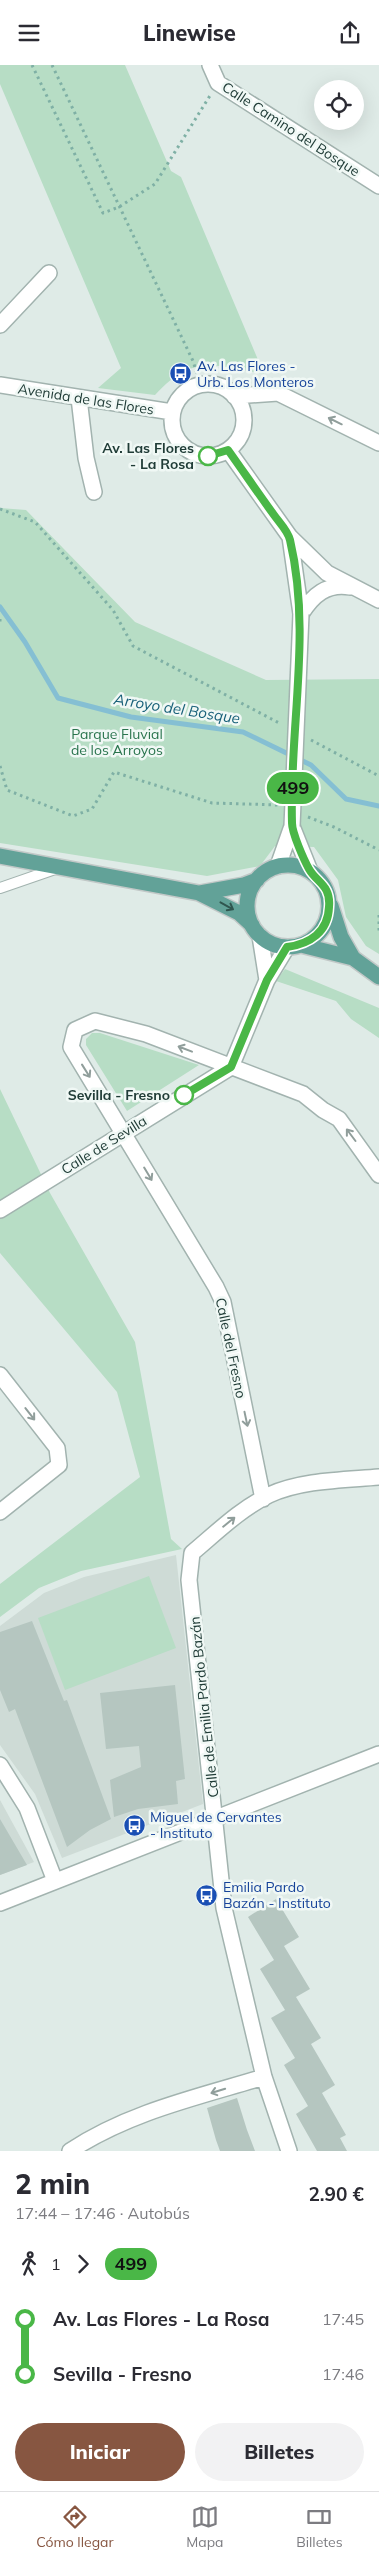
<!DOCTYPE html>
<html lang="es">
<head>
<meta charset="utf-8">
<style>
	:root { --surface:#fff; --page:#f2f2f3; --text:#2b2b33; --muted:#7c7c81; --line:#e1e1e2; --accent:#875641 }
	body { margin:0; font-family:Mulish,sans-serif; background:var(--page); color:var(--text); height:100vh; display:flex; flex-direction:column; font-size:19px; white-space:nowrap }
	* { box-sizing:border-box; margin:0 }
	p { font-size:16px; color:var(--muted) }
	.icon { flex:none; width:28px; height:28px; fill:none; stroke:currentColor; stroke-width:2; stroke-linecap:round; stroke-linejoin:round }
	.map { position:relative; height:2086px; overflow:hidden }
	.panel { display:flex; flex-direction:column; background:var(--surface); flex:1 }
	.panel>* { flex:none }
	.badge { padding:0 10px; border-radius:16px; font-size:18px; line-height:32px }
	.tools { position:absolute; left:314px; top:15px; display:grid; gap:10px }
	.tools a { display:grid; place-items:center; width:50px; height:50px; border-radius:50%; background:var(--surface); box-shadow:0 5px 20px #0002; font-size:25px }
	.map>.badge { position:absolute; translate:-50% -50%; box-shadow:0 0 0 2px #fff }
	.legs { display:flex; align-items:center; gap:8px; height:55px; padding:0 15px; font-size:16px }
	.legs p { margin-inline-start:auto }
	.summary { display:flex; align-items:center; justify-content:space-between; height:85px; padding:0 15px }
	h1 { font-size:28px; font-weight:800; line-height:38px }
	.button { display:flex; gap:10px; margin-top:auto; padding:10px 15px }
	.button a { flex:1; height:58px; border-radius:30px; background:var(--accent); color:#fff; font-size:20px; font-weight:800; line-height:58px; text-align:center }
	.button a+a { background:var(--page); color:var(--text) }
	ul { padding:0 15px; list-style:none }
	li { display:flex; align-items:center; gap:18px; height:55px; font-size:19px }
	li i { display:grid; place-items:center; width:8px; height:100%; margin:0 6px; background:currentColor }
	li i::after { content:''; width:12px; height:12px; margin:-6px; border:4px solid; border-radius:50%; background:var(--surface) }
	li p { margin-inline-start:auto }
	li:first-child i { background:linear-gradient(#0000 50%,currentColor 0) }
	li:last-child i { background:linear-gradient(currentColor 50%,#0000 0) }
	header { display:flex; justify-content:space-between; align-items:center; height:65px; padding:0 15px; background:var(--surface); font-size:22px; font-weight:800 }
	.tabs { display:flex; justify-content:space-around; align-items:center; height:70px; border-top:1px solid var(--line); background:var(--surface); font-size:14px; color:var(--muted) }
	.tabs a { display:grid; justify-items:center; gap:2px }
	.tabs .selected { color:var(--accent) }
	.map>svg:first-child { display:block }
</style>
</head>
<body>
<header><svg class="icon" aria-label="menu" viewBox="0 0 24 24"><path d="M4 6h16M4 12h16M4 18h16"/></svg>Linewise<svg class="icon" aria-label="share" viewBox="0 0 24 24"><path d="M12 15V3M7 8l5-5 5 5M5 13v7h14v-7"/></svg></header>
<div class="map">
<svg width="379" height="2086" viewBox="0 0 379 2086">
	<rect width="100%" height="100%" fill="#dfebe7"/>
	<path fill="#cedbd6" d="M176,1490L203,1739L62,1793L35,1729L0,1680V1561L44,1528L84,1512Z
		M0,1735L34,1797L0,1810Z"/>
	<path fill="#b7ddc5" d="M0,0H125L171,106L181,112L264,309C214,300 193,289 155,330L98,323L121,303L0,19Z
		M0,443L26,445L135,557L266,615L379,614V889L366,881L346,852L338,815L314,782L275,781L260,801L207,811L0,778Z
		M285,904L379,943V973L351,954L336,936L276,916Z
		M92,968H100L199,1000L127,1046L86,980V974Z
		M0,1024L50,1128L135,1277L171,1474L182,1484L81,1506L39,1523L0,1552V1519L140,1412L117,1327L0,1188Z
		M149,1511L176,1583L65,1625L38,1553Z"/>
	<g fill="none" stroke-linecap="round" stroke-linejoin="round">
		<path stroke="#85bfd3" stroke-width="5" d="M0,542L25,577L58,633L131,652L243,667L311,700L346,734L379,741"/>
	</g>
	<path fill="#b5c6c0" d="M32,1556L64,1636L67,1635L111,1754L90,1765L67,1782L15,1644L9,1647L0,1625V1567Z
		M175,1620L185,1714L176,1716L178,1739L138,1744L114,1752L110,1715L141,1702L139,1681L106,1684L100,1628Z
		M0,1754L27,1800L0,1810Z
		M276,1834L299,1872L284,1881L310,1924L296,1932L321,1973L311,1979L335,2020L322,2028L346,2070L340,2073L347,2086H317L296,2049L308,2041L284,2000L295,1993L271,1953L285,1945L260,1904L274,1895L248,1852Z
		M237,2033L247,2065L255,2086H220L216,2075L207,2043Z"/>
	<g fill="none" stroke-linecap="round" stroke-linejoin="round">
		<defs>
			<path id="lane" d="M0,823L58,803"/>
			<path id="street" d="M210,0L218,18L379,121
				M0,260L49,208
				M172 355a36 36 0 1 1 72 0a36 36 0 1 1-72 0Z
				M0,320L172,347
				M234,331L278,328L379,378
				M79,333L86,393L94,427
				M228,385L290,472L301,549
				M290,472L327,508L379,535
				M301,549C313,530 327,518 350,522
				M292,761L310,806
				M278,801L292,761
				M260,871L267,915
				M0,1145L231,1002L267,915L287,882
				M0,1310L57,1383L59,1400L0,1447
				M263,1434L223,1237L216,1222L71,982L75,965L95,956L146,969L303,1029L323,1045L339,1054L379,1110
				M0,1700L27,1743L55,1816
				M0,1838L379,1689
				M70,2086C129,2047 198,2032 264,2012
				M289,2086L264,2012L224,1843L189,1515L192,1488C216,1468 240,1444 269,1430C301,1415 344,1415 379,1412"/>
			<path id="primary" d="M0,791L199,828L239,848L252,860
				M247 841a41 41 0 1 1 82 0a41 41 0 1 1-82 0Z
				M200,828L244,820L257,815
				M331,841L341,872L353,893
				M301,880L353,893L379,912"/>
		</defs>
		<use href="#lane" stroke="#a2b3af" stroke-width="12"/>
		<use href="#street" stroke="#a2b3af" stroke-width="18"/>
		<use href="#primary" stroke="#c1c8c7" stroke-width="18"/>
		<path stroke="#7fb0a5" stroke-width="3" stroke-dasharray="2.5 4" stroke-linecap="butt" d="M32,0L103,148L119,142L155,119L211,29
			M52,0L193,296L201,321
			M0,444L35,457L113,545L133,581L281,659
			M0,554V558
			M311,675L379,711
			M0,701L7,725L73,751L92,744L114,707L212,738L279,740
			M308,752L334,762L379,785
			M379,850V869"/>
		<use href="#lane" stroke="#fff" stroke-width="10"/>
		<use href="#street" stroke="#fff" stroke-width="15"/>
		<use href="#primary" stroke="#62a298" stroke-width="15"/>
		<defs>
			<path id="street-bridge" d="M292,761L301,549"/>
		</defs>
		<use href="#street-bridge" stroke="#a2b3af" stroke-width="18" stroke-linecap="butt"/>
		<use href="#street-bridge" stroke="#fff" stroke-width="15"/>
	</g>
	<defs><path id="oneway-shaft" d="M-6 0H5M1.5-3L5.5 0L1.5 3" fill="none" stroke-width="1.6" stroke-linecap="round" stroke-linejoin="round" transform="scale(1.25)"/></defs>
	<g stroke="#909e9b">
		<use href="#oneway-shaft" transform="translate(335 356) rotate(-154)"/>
		<use href="#oneway-shaft" transform="translate(185 984) rotate(-159)"/>
		<use href="#oneway-shaft" transform="translate(86 1006) rotate(58)"/>
		<use href="#oneway-shaft" transform="translate(351 1070) rotate(-127)"/>
		<use href="#oneway-shaft" transform="translate(148 1109) rotate(59)"/>
		<use href="#oneway-shaft" transform="translate(30 1349) rotate(52)"/>
		<use href="#oneway-shaft" transform="translate(246 1354) rotate(78)"/>
		<use href="#oneway-shaft" transform="translate(229 1457) rotate(-39)"/>
		<use href="#oneway-shaft" transform="translate(218 2026) rotate(163)"/>
	</g>
	<use stroke="#30564f" href="#oneway-shaft" transform="translate(227 841) rotate(29)"/>
	<g fill="none" stroke-linecap="round" stroke-linejoin="round">
		<defs>
			<path id="line-1" d="M184,1030L231,1002L267,915L287,882C310,879 328,867 329,842C331,820 317,818 309,804C304,795 292,768 292,758C289,664 312,568 290,475C288,466 279,457 274,450C258,428 243,406 228,385L208,391"/>
		</defs>
		<use href="#line-1" stroke="#fff" stroke-width="11"/>
		<use href="#line-1" stroke="#4ab747" stroke-width="8"/>
	</g>
	<defs>
		<symbol id="bus-disc" viewBox="-11 -11 22 22"><circle r="9.5" fill="#1a4fb4" stroke="#f0f8f5"/><path d="M-5-6H5V4H4V6H2V4H-2V6H-4V4H-5ZM-3.5-4V0h7V-4ZM-3.5 1.2v1.5H-2V1.2ZM2 1.2v1.5H3.5V1.2Z" fill="#fff"/></symbol>
	</defs>
	<g fill-rule="evenodd">
		<use href="#bus-disc" x="168" y="296" width="25" height="25"/>
		<use href="#bus-disc" x="122" y="1748" width="25" height="25"/>
		<use href="#bus-disc" x="194" y="1818" width="25" height="25"/>
	</g>
	<g fill="#fff" stroke="#4ab747" stroke-width="2.5">
		<circle cx="208" cy="391" r="9"/>
		<circle cx="184" cy="1030" r="9"/>
	</g>
	<g text-anchor="middle" stroke-width="5" stroke-linejoin="round" paint-order="stroke">
		<g font-size="14" fill="#203c37" stroke="#f0f8f5">
			<text transform="translate(291 64) rotate(33)" y="5">Calle Camino del Bosque</text>
			<text transform="translate(86 334) rotate(9)" y="5">Avenida de las Flores</text>
			<text transform="translate(104 1080) rotate(-32)" y="5">Calle de Sevilla</text>
			<text transform="translate(231 1283) rotate(78)" y="5">Calle del Fresno</text>
			<text transform="translate(204 1642) rotate(-96)" y="5">Calle de Emilia Pardo Bazán</text>
		</g>
		<g font-size="14" fill="#164399" stroke="#f0f8f5" text-anchor="start">
			<text x="197" y="306">Av. Las Flores -<tspan x="197" dy="16">Urb. Los Monteros</tspan></text>
			<text x="150" y="1757">Miguel de Cervantes<tspan x="150" dy="16">- Instituto</tspan></text>
			<text x="223" y="1827">Emilia Pardo<tspan x="223" dy="16">Bazán - Instituto</tspan></text>
		</g>
		<g font-size="14" font-weight="bold" fill="#203c37" stroke="#f0f8f5" text-anchor="end">
			<text x="194" y="388">Av. Las Flores<tspan x="194" dy="16">- La Rosa</tspan></text>
			<text x="170" y="1035">Sevilla - Fresno</text>
		</g>
		<g font-size="14" fill="#29744d" stroke="#f0f8f5">
			<text x="117" y="674">Parque Fluvial<tspan x="117" dy="16">de los Arroyos</tspan></text>
		</g>
		<g font-size="15" font-style="italic" fill="#186079" stroke="#f0f8f5">
			<text transform="translate(177 644) rotate(9)" y="5">Arroyo del Bosque</text>
		</g>
	</g>
</svg>
<div class="tools">
<a><svg class="icon" aria-label="locate" viewBox="0 0 24 24"><circle cx="12" cy="12" r="6"/><path d="M12 2v4M12 18v4M2 12h4M18 12h4"/></svg></a>
</div>
<b class="badge" style="left:293px;top:723px;background:#4ab747;color:#111">499</b>
</div>
<section class="panel">
<div class="summary"><div><h1>2 min</h1><p>17:44 – 17:46 · Autobús</p></div><b>2.90 €</b></div>
<div class="legs"><svg class="icon" aria-label="walk" viewBox="0 0 24 24"><circle cx="13" cy="4" r="2"/><path d="M13 8l-2 6 4 7M11 14l-3 7M7 12l3-4h3l4 4"/></svg>1<svg class="icon" aria-label="forward" viewBox="0 0 24 24"><path d="M9 5l7 7-7 7"/></svg><b class="badge" style="background:#4ab747;color:#111">499</b></div>
<ul>
<li><i style="color:#4ab747"></i><b>Av. Las Flores - La Rosa</b><p>17:45</p></li>
<li><i style="color:#4ab747"></i><b>Sevilla - Fresno</b><p>17:46</p></li>
</ul>
<div class="button"><a>Iniciar</a><a>Billetes</a></div>
</section>
<nav class="tabs">
<a class="selected"><svg class="icon" aria-label="directions" viewBox="0 0 24 24"><path d="M12 3l9 9-9 9-9-9zM9 14v-3h6M13 9l2 2-2 2"/></svg>Cómo llegar</a>
<a><svg class="icon" aria-label="map" viewBox="0 0 24 24"><path d="M3 6l6-2 6 2 6-2v14l-6 2-6-2-6 2zM9 4v14M15 6v14"/></svg>Mapa</a>
<a><svg class="icon" aria-label="tickets" viewBox="0 0 24 24"><path d="M3 7h18v10H3zM15 7v10"/></svg>Billetes</a>
</nav>
</body>
</html>
